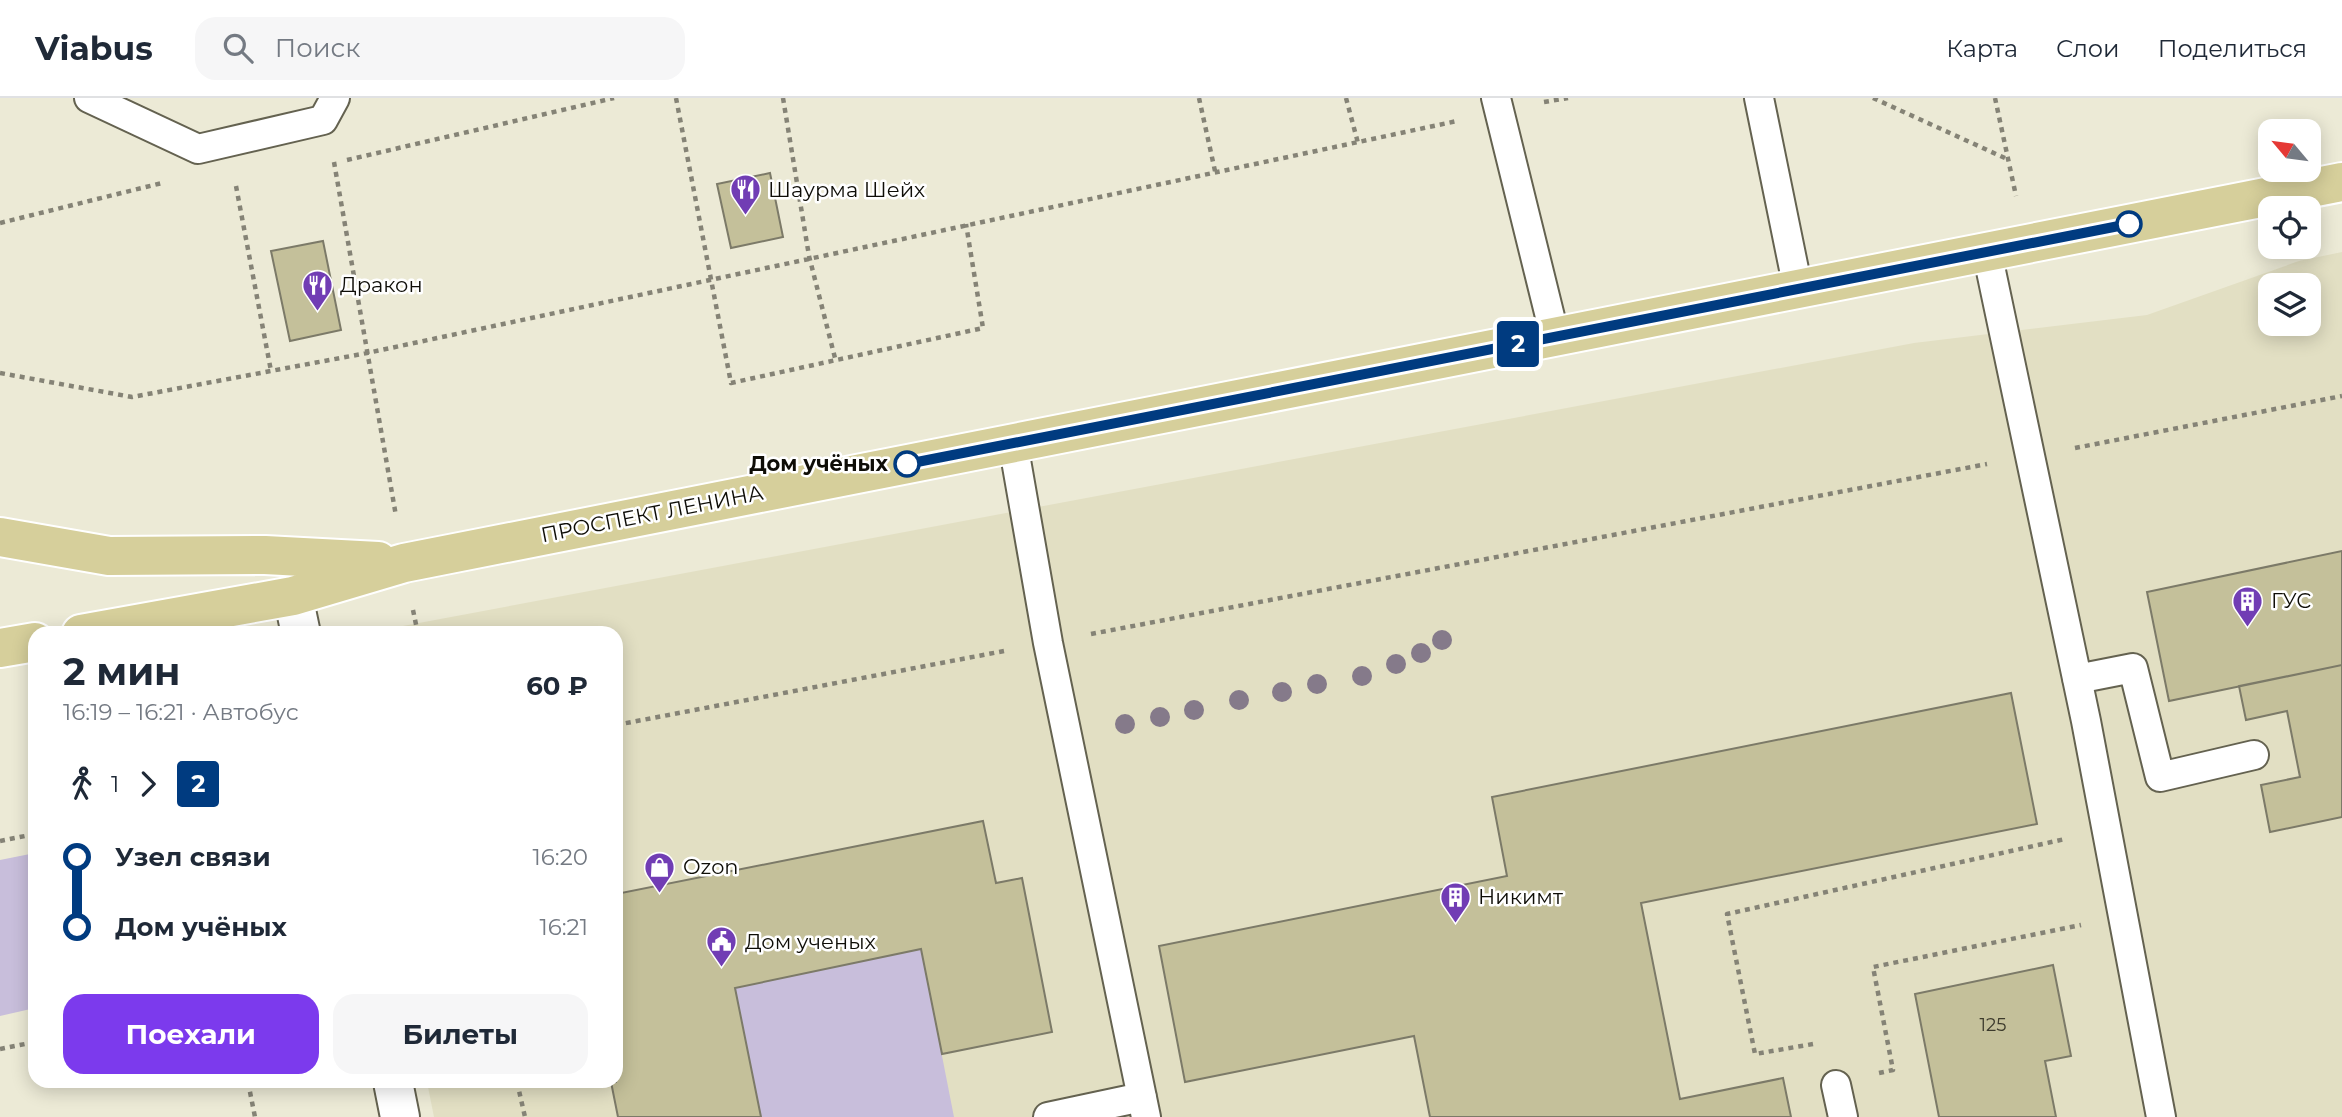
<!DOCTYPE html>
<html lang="ru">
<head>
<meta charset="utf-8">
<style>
	:root { --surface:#fff; --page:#f6f6f7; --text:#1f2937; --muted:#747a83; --line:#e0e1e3; --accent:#7c3aed }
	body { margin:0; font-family:Montserrat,sans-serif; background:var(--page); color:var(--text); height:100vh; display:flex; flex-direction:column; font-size:26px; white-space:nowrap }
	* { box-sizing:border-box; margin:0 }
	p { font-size:23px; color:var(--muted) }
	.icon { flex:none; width:38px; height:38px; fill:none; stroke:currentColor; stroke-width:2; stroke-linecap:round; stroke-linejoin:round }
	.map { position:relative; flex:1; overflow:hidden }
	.sheet { position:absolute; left:28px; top:528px; width:595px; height:462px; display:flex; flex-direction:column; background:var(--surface); border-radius:21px; box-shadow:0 4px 18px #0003 }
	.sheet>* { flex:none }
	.badge { padding:0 14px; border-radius:5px; font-size:24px; line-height:46px }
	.needle { width:46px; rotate:299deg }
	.tools { position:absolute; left:2258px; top:21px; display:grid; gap:14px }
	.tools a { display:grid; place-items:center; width:63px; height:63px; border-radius:14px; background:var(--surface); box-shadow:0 4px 18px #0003; font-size:35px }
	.map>.badge { position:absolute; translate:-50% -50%; box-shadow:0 0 0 4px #fff }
	.legs { display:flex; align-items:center; gap:10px; height:77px; padding:0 35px; font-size:23px }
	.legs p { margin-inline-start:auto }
	.headline { display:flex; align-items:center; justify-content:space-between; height:119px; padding:0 35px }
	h1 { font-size:38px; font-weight:700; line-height:52px }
	.cta { display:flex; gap:14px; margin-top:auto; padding:14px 35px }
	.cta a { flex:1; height:80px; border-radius:21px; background:var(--accent); color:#fff; font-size:28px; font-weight:700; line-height:80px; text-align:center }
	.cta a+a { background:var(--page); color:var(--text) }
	ul { padding:0 35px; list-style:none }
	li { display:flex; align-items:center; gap:24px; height:70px; font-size:26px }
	li i { display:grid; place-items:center; width:10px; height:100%; margin:0 9px; background:currentColor }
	li i::after { content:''; width:18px; height:18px; margin:-9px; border:5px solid; border-radius:50%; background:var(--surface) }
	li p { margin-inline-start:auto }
	li:first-child i { background:linear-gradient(#0000 50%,currentColor 0) }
	li:last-child i { background:linear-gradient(currentColor 50%,#0000 0) }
	header { display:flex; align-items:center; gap:42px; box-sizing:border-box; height:98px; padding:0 35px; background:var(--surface); border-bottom:2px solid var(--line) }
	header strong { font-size:33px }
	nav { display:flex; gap:38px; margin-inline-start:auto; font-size:24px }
	.search { width:490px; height:63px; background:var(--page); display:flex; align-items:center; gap:18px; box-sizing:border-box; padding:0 24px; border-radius:21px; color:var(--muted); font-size:26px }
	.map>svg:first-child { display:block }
</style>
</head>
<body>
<header>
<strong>Viabus</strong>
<div class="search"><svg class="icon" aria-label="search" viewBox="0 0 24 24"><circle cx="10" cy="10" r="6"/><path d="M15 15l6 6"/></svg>Поиск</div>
<nav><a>Карта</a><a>Слои</a><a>Поделиться</a></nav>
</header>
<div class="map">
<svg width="2342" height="1019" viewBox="0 0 2342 1019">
	<rect width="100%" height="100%" fill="#ecead6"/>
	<path fill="#e2dfc3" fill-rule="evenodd" d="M2342,154V1019H434L427,984H616V536H360L1914,245L2147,217L2299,163ZM2270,187H2308V226H2270Z"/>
	<path fill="#c8bedb" d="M35,755V910L0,918V762Z
		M921,851L954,1019H761L735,890Z"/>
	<path fill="#c4c09a" stroke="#7c7a68" stroke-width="2" d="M770,75L783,139L731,150L717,86Z
		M323,143L341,232L290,243L271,153Z
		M2342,453V567L2169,603L2147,494Z
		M2342,567V719L2270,734L2261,687L2300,679L2287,613L2246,622L2239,588Z
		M2011,595L2037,726L1641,805L1680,1001L1783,980L1791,1019H1430L1414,938L1185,984L1159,848L1507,778L1492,699Z
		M983,723L996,785L1022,780L1052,934L942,956L921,851L735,890L761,1019H618L611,984H616V796Z
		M2053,867L2071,958L2045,963L2056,1019H1939L1915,896Z"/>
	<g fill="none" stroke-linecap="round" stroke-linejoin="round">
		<defs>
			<path id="service" d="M89,0L198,51L323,22L335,0
				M1496,0L1555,239
				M1759,0L1798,191
				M1987,154L2086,623L2161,1019
				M1013,345L1048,545L1146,1019
				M2077,581L2133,570L2160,679L2254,657
				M1836,987L1843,1019
				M1048,1019L1142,999"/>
			<path id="minor" d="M293,498L301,536
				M393,984L400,1019"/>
			<path id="primary" d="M0,439L109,458L265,457L378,463
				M81,536L293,498L404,465L2342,84
				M0,550L35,544"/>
		</defs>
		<use href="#service" stroke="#646250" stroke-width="32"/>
		<use href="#minor" stroke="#646250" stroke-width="42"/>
		<use href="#primary" stroke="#fff" stroke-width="42"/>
		<path stroke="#858376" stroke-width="4.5" stroke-dasharray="5 5" stroke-linecap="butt" d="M676,0L731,285L983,230L966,126
			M783,0L809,158L835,260
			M1199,0L1215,73
			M1346,0L1358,45
			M1873,0L2007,61
			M1995,0L2016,98
			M1544,4L1568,0
			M347,62L614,0
			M334,64L396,418
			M236,88L271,273
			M0,125L162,85
			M0,275L132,299L367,255L1457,23
			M2075,350L2342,298
			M413,512L418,536
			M1091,536L1987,366
			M616,627L1004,553
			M0,743L35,736
			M1813,946L1755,956L1727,816L2065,741
			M0,951L35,944
			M1879,975L1893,972L1873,869L2081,827
			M248,984L255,1019
			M517,984L525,1019"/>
		<use href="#service" stroke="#fff" stroke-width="28"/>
		<use href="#minor" stroke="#fff" stroke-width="38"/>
		<use href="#primary" stroke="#d6cf9b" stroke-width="38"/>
	</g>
	<g fill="#857a8a">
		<circle cx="1442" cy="542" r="10"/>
		<circle cx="1421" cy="555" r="10"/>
		<circle cx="1396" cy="566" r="10"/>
		<circle cx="1362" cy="578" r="10"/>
		<circle cx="1317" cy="586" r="10"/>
		<circle cx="1282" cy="594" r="10"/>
		<circle cx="1239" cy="602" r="10"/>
		<circle cx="1194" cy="612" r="10"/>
		<circle cx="1160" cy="619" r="10"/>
		<circle cx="1125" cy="626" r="10"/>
	</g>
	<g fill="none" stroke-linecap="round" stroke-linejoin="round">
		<defs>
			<path id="line-1" d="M907,366L2129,126"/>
		</defs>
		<use href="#line-1" stroke="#fff" stroke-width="16"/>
		<use href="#line-1" stroke="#003b80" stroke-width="10"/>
	</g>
	<defs>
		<symbol id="restaurant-pin" viewBox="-11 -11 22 30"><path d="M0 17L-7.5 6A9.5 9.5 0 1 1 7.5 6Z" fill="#713db4" stroke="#fff"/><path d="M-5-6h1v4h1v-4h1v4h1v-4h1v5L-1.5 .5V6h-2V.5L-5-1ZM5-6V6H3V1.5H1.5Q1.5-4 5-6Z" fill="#fff"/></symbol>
		<symbol id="building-pin" viewBox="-11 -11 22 30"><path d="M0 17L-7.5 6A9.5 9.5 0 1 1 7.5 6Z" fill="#713db4" stroke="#fff"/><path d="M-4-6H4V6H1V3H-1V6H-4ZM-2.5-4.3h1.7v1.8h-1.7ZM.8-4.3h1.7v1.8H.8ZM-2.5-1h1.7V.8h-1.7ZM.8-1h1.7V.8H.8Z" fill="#fff"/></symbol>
		<symbol id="shop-pin" viewBox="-11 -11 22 30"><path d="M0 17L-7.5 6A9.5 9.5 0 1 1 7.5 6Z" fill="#713db4" stroke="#fff"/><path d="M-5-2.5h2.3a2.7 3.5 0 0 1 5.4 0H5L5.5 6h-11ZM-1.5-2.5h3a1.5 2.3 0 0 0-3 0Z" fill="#fff"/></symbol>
		<symbol id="civic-pin" viewBox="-11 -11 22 30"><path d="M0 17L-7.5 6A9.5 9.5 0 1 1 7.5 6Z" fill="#713db4" stroke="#fff"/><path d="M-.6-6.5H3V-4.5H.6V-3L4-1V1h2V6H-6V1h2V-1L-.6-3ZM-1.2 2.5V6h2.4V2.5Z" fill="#fff"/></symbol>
	</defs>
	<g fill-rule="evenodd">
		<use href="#restaurant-pin" x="728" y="74" width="35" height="47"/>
		<use href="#restaurant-pin" x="300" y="170" width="35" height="47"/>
		<use href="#building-pin" x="2230" y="486" width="35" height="47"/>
		<use href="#shop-pin" x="642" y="752" width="35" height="47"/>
		<use href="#building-pin" x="1438" y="782" width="35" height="47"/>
		<use href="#civic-pin" x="704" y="826" width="35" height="47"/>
	</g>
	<g fill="#fff" stroke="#003b80" stroke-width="3.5">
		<circle cx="2129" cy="126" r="12"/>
		<circle cx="907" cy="366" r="12"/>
	</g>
	<g text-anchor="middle" stroke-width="5" stroke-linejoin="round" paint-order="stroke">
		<g font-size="18" fill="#3c3a2c">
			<text x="1993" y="933">125</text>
		</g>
		<g font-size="21" fill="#0e0d07" stroke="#fff" text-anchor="start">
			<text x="768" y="99">Шаурма Шейх</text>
			<text x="340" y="194">Дракон</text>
			<text x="2271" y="510">ГУС</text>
			<text x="683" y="776">Ozon</text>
			<text x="1478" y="806">Никимт</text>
			<text x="745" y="851">Дом ученых</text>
		</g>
		<g font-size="21" font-weight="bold" fill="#0e0d07" stroke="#fff" text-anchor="end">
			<text x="888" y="373">Дом учёных</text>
		</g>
		<g font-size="21" fill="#0e0d07" stroke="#fff">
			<text transform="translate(652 416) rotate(-11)" y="7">ПРОСПЕКТ ЛЕНИНА</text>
		</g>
	</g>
</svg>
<div class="tools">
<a><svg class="needle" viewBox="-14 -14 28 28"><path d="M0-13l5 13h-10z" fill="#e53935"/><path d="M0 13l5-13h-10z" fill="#747a83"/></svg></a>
<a><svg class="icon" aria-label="locate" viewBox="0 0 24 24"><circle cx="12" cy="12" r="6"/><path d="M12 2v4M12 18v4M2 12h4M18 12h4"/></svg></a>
<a><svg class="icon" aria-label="layers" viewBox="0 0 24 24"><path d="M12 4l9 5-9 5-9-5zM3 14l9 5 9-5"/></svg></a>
</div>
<b class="badge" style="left:1518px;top:246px;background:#003b80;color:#fff">2</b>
<section class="sheet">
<div class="headline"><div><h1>2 мин</h1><p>16:19 – 16:21 · Автобус</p></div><b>60 ₽</b></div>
<div class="legs"><svg class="icon" aria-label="walk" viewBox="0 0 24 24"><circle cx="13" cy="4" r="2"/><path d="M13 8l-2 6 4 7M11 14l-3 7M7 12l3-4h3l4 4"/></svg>1<svg class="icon" aria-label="forward" viewBox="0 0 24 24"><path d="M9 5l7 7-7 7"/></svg><b class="badge" style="background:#003b80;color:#fff">2</b></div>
<ul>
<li><i style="color:#003b80"></i><b>Узел связи</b><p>16:20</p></li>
<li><i style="color:#003b80"></i><b>Дом учёных</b><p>16:21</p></li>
</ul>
<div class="cta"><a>Поехали</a><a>Билеты</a></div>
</section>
</div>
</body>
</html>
